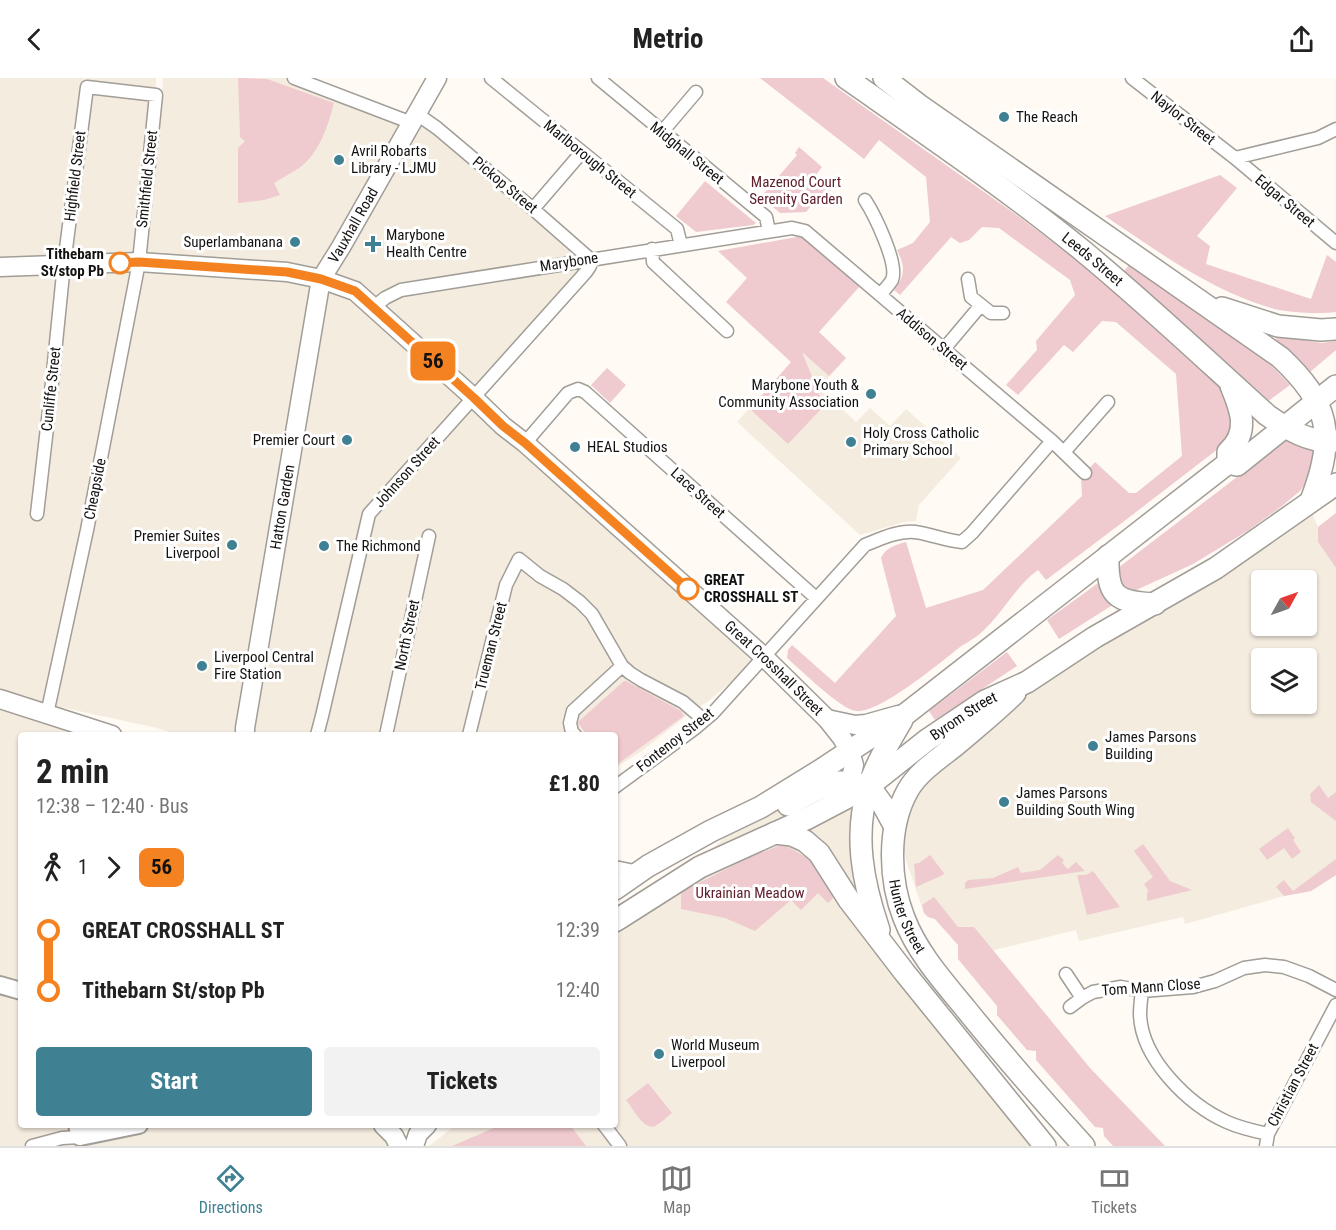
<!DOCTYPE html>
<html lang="en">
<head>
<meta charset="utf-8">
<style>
	:root { --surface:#fff; --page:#f2f2f2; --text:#222; --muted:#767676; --line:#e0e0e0; --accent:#3f8192 }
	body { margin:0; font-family:"Roboto Condensed",sans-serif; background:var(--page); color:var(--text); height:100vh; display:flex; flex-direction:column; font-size:22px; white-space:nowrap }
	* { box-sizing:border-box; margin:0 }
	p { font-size:20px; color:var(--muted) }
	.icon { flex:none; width:33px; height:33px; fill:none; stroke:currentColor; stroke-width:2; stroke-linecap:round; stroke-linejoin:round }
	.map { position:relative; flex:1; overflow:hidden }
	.side { position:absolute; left:18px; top:654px; width:600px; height:396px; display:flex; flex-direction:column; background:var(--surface); border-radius:6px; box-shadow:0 2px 4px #0004 }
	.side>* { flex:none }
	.badge { padding:0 12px; border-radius:9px; font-size:21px; line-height:39px }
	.needle { width:39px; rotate:50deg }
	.tools { position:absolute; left:1251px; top:492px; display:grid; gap:12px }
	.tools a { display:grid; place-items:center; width:66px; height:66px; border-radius:6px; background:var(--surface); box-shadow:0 2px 4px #0004; font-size:30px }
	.map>.badge { position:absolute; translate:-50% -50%; box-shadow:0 0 0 3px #fff }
	.legs { display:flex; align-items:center; gap:9px; height:66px; padding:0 18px; font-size:20px }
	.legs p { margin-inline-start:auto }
	.overview { display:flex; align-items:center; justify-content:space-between; height:102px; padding:0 18px }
	h1 { font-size:33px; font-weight:700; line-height:45px }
	.cta { display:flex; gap:12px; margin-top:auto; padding:12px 18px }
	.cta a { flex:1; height:69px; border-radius:6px; background:var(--accent); color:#fff; font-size:24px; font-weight:700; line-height:69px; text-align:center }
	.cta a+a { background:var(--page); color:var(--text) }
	ul { padding:0 18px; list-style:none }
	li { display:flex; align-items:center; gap:21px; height:60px; font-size:22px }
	li i { display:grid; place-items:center; width:9px; height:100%; margin:0 8px; background:currentColor }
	li i::after { content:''; width:15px; height:15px; margin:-8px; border:4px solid; border-radius:50%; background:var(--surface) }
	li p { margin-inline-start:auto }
	li:first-child i { background:linear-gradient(#0000 50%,currentColor 0) }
	li:last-child i { background:linear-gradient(currentColor 50%,#0000 0) }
	header { display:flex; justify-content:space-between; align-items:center; height:78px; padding:0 18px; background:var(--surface); font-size:27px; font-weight:700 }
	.tab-bar { display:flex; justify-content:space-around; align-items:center; height:84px; border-top:2px solid var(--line); background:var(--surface); font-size:16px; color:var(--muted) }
	.tab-bar a { display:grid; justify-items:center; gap:3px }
	.tab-bar .current { color:var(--accent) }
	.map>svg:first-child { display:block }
</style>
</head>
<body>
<header><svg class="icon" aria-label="back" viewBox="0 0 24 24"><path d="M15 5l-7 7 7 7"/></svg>Metrio<svg class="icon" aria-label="share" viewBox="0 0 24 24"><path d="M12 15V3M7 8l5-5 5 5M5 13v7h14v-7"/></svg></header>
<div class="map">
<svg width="1336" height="1068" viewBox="0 0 1336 1068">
	<rect width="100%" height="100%" fill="#fffaf4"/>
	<path fill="#f5ece0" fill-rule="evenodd" d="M0,0H156V17L162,15L163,0H294L411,45L417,36L590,181L474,319L763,578L707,624L687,637L642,673L615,690V657H179L157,650L60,629L109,657H21V1047H378L388,1063V1068H0Z
		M819,254L846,280L828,300L826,312L836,325L856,344L870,330L890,348L906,331L961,380L919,427L916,443L904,444L860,457L737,344Z
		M1308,425L1318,449V464L1336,490V797L1311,813L1284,818L1185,846L1183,839L1079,863L1076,852L958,881V867L935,841L928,839L924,835L894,747L901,726L993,637ZM1262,502H1306V548H1262ZM1262,580H1306V626H1262Z
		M869,708L861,748L885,869L1043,1068H429L456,1047H615V860L773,715Z"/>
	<path fill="#efcace" d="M238,0L267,1L334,25C328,48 319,76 299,90C291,95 282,100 274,105L280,117L264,122L238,125V70L245,63L240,59Z
		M760,0H823L1018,138L1141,230L1221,309L1232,337L1231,353L1227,364L1123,444L1046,502L1038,492C1018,506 1004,532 986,550C979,558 969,563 960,569C941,584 879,636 856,633C840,631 801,592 787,580L788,572L792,567L835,605L896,538L881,480C886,469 896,467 906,464L926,530L983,512L1082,418L1081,400L1095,384L1129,415H1136L1182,378L1176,296L1116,244L1102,243L1073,274L1064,267L1018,317L1006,307L1037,272L1036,263L1075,217L1070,202L999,150L982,149L969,162L960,165L951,159L900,217L894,212C906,196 905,189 897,172L913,165L930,144L926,99L879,62L864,81Z
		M799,69L822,89L815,98L831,112L823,121L819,118L806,134L780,135L761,119L797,77L795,75Z
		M1220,97L1237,110L1197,158L1210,168L1206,186L1311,221L1327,177L1336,184V234C1319,236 1288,235 1271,230C1210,212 1157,173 1105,138Z
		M705,103L756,145L753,147L696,154L676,138Z
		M802,158L860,208L819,254L846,280L829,298L802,274L824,328L788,366L750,331L791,284L726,224L747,200L718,173Z
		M1132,183L1270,286L1290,307L1267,324L1124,193Z
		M1278,258L1322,265L1336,263V272L1310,294L1293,276L1275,263Z
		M607,290L626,307L610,325L591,307Z
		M1288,360L1319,369L1308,402L1300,413L1282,428L1249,452L1193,486L1132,514L1118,507V490Z
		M1336,435V490L1318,464V449Z
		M1101,503L1114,526L1059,561L1047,542Z
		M1007,574L1017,588L935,642L929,633Z
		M624,603H626L681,633L684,638L615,688V657H587L578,645L579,643Z
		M1319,707L1328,720L1336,714V743L1311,724L1310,716Z
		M1288,750L1295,760L1293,762L1301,774L1292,781L1284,770L1267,782L1259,771Z
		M783,766L811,782L835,818L828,825L818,815L801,832L791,822L755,853L725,840L681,831V814L748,780Z
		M1143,766L1170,803L1192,812L1147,823V817L1148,812L1144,806L1153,799L1134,773Z
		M930,777L944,795L943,797L916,809L914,786L919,785Z
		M1058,777L1064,782L1062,785L1068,791L1076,784L1085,793L965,811V805L968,802L993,800L1018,789L1021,795L1040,792Z
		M1336,781V797L1311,813L1284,818L1276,809L1284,802L1293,813Z
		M1093,793L1120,829L1087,837L1077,797H1086Z
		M934,819L958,849H974L1090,990L1165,1068H1113L1104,1058L1103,1050L1095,1049L1036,982V973L1027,972L997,937V928L958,881V867L935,841L928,839L924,835L922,827Z
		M648,1005L672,1035C667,1039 661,1045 655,1048C644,1053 632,1029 626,1022Z
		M501,1047H570L586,1068H452Z"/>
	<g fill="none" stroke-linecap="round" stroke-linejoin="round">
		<defs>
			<path id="street" d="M294,0L412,45
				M491,0L677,151L681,167
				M598,0L766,139L769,153
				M1132,0L1235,80L1336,165
				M417,36L437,50L533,131L590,181
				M662,54L696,14
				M1235,80L1318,60L1336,51
				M865,122C874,136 899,186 892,202C889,207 884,212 880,217
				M533,131L582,74
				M652,171L653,184L727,253
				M968,201L971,219L991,235H1003
				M374,229L385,220L401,212L792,150L805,153L1052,363L1085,395
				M944,271L981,227
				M525,365L568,315L578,311L585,314L816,520
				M1064,374L1108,324
				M37,436L50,324L64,186L87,9L156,17L139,184L87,452L47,636
				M317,657L322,638L369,436L586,194L590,188V181
				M386,657L429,458
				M469,657L506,507L519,481L540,498L563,511L580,524L592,536L622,588L630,595L641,602L683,624L704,642
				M575,657L572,654L570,645L573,633L622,588
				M615,709L694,651L713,635L865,467C880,461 899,452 915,454C931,456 946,463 962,464L972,455L1052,363
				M615,789L639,794
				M1066,896L1082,920
				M1142,913C1141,921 1140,929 1140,936C1141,981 1189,1027 1227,1044C1240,1050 1254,1053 1268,1056
				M1070,929L1082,920L1093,914L1121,909L1142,913L1193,909L1215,903L1244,890L1265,887L1284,889L1309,898L1336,912
				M604,1047L620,1068
				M32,1068L62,1060L80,1059
				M1266,1068L1268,1056L1336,927"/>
			<path id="secondary" d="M0,907L21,913
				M77,1047L80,1059L139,1047"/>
			<g id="primary">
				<path id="s1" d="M0,189L139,184L287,194L321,201L355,213L474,320L503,348L525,365L763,578L827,641L842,660L850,674L854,687L850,704L843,716"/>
				<path d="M0,621L112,657"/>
				<path d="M827,641L855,647L866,646L898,637"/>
				<path id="s2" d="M245,657V650L321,201L341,169L437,0"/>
				<path d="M383,1047L394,1058L399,1068"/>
				<path d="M414,1068L418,1056L427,1047"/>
			</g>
			<g id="highway">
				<path id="s3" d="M846,0C926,56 1007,111 1083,173C1146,225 1206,282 1267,337C1287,351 1311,366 1336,363"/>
				<path d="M884,0L919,27L1280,279C1329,325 1336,356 1312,420"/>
				<path d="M1222,230L1278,248L1321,252L1336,251"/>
				<path d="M1228,385V374C1250,354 1241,332 1231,308"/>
				<path d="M1108,478C1107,518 1115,524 1155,526"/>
				<path id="s4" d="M1015,615C997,633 977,649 957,666C940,680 919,693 908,712C887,749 889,802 904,840C917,874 942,902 965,930C1003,977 1043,1023 1084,1068"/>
				<path d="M788,727C803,720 824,705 840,704C850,704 859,706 869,708L883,727L894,747"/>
				<path d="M775,755L792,757L805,763L819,775L849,822L905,895L1045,1068"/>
				<path d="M615,811L648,788L711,753L761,729L821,692L907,635L1228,385L1237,387L1336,308"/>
				<path id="s5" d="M615,843L700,789L806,741L869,708L927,662L985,623L1027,604L1095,559L1216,490L1336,406"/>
				<path d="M879,852C863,805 853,756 869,708C876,685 890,663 902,642"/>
			</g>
		</defs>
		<use href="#street" stroke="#a19d97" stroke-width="15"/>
		<use href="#secondary" stroke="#a19d97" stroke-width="20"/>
		<use href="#primary" stroke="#a19d97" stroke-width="21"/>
		<use href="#highway" stroke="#a19d97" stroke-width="24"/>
		<use href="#street" stroke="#fff" stroke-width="12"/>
		<use href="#secondary" stroke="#fff" stroke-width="16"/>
		<use href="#primary" stroke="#fff" stroke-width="18"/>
		<use href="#highway" stroke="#fff" stroke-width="21"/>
	</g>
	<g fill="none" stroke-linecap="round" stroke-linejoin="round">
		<defs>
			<path id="line-1" d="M120,185L139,184L287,194L321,201L355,213L474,320L503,348L525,365L688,511"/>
		</defs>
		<use href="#line-1" stroke="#fff" stroke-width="14"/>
		<use href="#line-1" stroke="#f58220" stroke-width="9"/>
	</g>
	<g fill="#3f8192" stroke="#fff" stroke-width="2">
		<circle cx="1004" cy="39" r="6"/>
		<circle cx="339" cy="82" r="6"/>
		<circle cx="295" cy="164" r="6"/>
		<path d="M370 157h6v6h6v6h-6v6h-6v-6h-6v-6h6z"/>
		<circle cx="871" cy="316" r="6"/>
		<circle cx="347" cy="362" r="6"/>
		<circle cx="851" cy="364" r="6"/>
		<circle cx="575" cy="369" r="6"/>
		<circle cx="232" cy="467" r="6"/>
		<circle cx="324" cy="468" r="6"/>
		<circle cx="202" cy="588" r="6"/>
		<circle cx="1093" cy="668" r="6"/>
		<circle cx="1004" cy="724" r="6"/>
		<circle cx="659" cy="976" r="6"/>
	</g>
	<g fill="#fff" stroke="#f58220" stroke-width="3">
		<circle cx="120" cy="185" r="10"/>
		<circle cx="688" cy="511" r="10"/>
	</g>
	<g text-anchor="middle" stroke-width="6" stroke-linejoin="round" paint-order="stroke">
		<g font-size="15" fill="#141210" stroke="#fff" text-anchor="start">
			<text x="1016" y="44">The Reach</text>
			<text x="351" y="78">Avril Robarts<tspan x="351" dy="17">Library - LJMU</tspan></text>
			<text x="386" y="162">Marybone<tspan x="386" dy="17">Health Centre</tspan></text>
			<text x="283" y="169" text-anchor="end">Superlambanana</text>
			<text x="859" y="312" text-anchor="end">Marybone Youth &amp;<tspan x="859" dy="17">Community Association</tspan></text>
			<text x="863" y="360">Holy Cross Catholic<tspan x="863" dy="17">Primary School</tspan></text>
			<text x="335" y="367" text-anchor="end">Premier Court</text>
			<text x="587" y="374">HEAL Studios</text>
			<text x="220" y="463" text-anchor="end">Premier Suites<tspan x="220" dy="17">Liverpool</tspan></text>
			<text x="336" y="473">The Richmond</text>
			<text x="214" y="584">Liverpool Central<tspan x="214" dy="17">Fire Station</tspan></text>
			<text x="1105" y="664">James Parsons<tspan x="1105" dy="17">Building</tspan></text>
			<text x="1016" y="720">James Parsons<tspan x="1016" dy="17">Building South Wing</tspan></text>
			<text x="671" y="972">World Museum<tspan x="671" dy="17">Liverpool</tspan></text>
		</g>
		<g font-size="15" fill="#141210" stroke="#fff">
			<text transform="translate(1183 40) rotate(38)" y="5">Naylor Street</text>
			<text transform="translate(687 75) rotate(39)" y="5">Midghall Street</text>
			<text transform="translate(590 81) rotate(39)" y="5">Marlborough Street</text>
			<text transform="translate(75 98) rotate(-83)" y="5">Highfield Street</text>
			<text transform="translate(147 101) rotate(-84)" y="5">Smithfield Street</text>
			<text transform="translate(505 107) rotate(40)" y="5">Pickop Street</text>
			<text transform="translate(1285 123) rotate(40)" y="5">Edgar Street</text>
			<text dy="5" stroke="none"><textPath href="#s2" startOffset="525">Vauxhall Road</textPath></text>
			<text dy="5" stroke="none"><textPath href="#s3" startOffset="306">Leeds Street</textPath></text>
			<text transform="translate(569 184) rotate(-9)" y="5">Marybone</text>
			<text transform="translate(932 261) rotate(40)" y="5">Addison Street</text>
			<text transform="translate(51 311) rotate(-84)" y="5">Cunliffe Street</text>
			<text transform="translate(407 394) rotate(-48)" y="5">Johnson Street</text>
			<text transform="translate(95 411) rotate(-79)" y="5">Cheapside</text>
			<text transform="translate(698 415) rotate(42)" y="5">Lace Street</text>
			<text dy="5" stroke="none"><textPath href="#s2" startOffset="231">Hatton Garden</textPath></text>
			<text transform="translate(407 557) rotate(-78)" y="5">North Street</text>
			<text transform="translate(491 568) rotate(-76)" y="5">Trueman Street</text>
			<text dy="5" stroke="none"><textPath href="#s1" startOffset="922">Great Crosshall Street</textPath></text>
			<text dy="5" stroke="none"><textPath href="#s5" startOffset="406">Byrom Street</textPath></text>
			<text transform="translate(675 662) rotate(-38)" y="5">Fontenoy Street</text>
			<text dy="5" stroke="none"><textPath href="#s4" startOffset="276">Hunter Street</textPath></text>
			<text transform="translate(1151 909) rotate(-4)" y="5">Tom Mann Close</text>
			<text transform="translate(1293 1007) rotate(-62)" y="5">Christian Street</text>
		</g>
		<g font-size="15" fill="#60212d" stroke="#fff">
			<text x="796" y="109">Mazenod Court<tspan x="796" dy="17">Serenity Garden</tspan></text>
			<text x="750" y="820">Ukrainian Meadow</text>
		</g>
		<g font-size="15" font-weight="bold" fill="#141210" stroke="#fff" text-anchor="end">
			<text x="104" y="181">Tithebarn<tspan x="104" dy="17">St/stop Pb</tspan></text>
			<text x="704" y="507" text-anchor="start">GREAT<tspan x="704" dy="17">CROSSHALL ST</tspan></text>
		</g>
	</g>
</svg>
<div class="tools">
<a><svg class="needle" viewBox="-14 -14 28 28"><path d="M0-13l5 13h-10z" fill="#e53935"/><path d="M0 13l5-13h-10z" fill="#767676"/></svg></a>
<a><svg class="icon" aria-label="layers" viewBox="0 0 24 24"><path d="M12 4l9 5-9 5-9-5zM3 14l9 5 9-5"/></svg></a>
</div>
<b class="badge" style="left:433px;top:283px;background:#f58220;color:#111">56</b>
<section class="side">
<div class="overview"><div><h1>2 min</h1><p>12:38 – 12:40 · Bus</p></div><b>£1.80</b></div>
<div class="legs"><svg class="icon" aria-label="walk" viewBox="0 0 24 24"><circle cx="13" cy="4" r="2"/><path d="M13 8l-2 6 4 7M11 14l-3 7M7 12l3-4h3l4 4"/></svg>1<svg class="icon" aria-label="forward" viewBox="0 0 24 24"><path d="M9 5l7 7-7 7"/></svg><b class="badge" style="background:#f58220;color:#111">56</b></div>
<ul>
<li><i style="color:#f58220"></i><b>GREAT CROSSHALL ST</b><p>12:39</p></li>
<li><i style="color:#f58220"></i><b>Tithebarn St/stop Pb</b><p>12:40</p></li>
</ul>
<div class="cta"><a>Start</a><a>Tickets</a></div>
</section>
</div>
<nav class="tab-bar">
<a class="current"><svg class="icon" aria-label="directions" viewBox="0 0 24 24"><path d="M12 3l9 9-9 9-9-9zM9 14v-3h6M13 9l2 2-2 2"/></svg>Directions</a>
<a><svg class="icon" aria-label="map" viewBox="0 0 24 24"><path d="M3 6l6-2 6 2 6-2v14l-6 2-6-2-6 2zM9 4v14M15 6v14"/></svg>Map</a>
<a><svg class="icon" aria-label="tickets" viewBox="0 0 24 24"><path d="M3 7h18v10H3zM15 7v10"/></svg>Tickets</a>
</nav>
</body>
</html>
